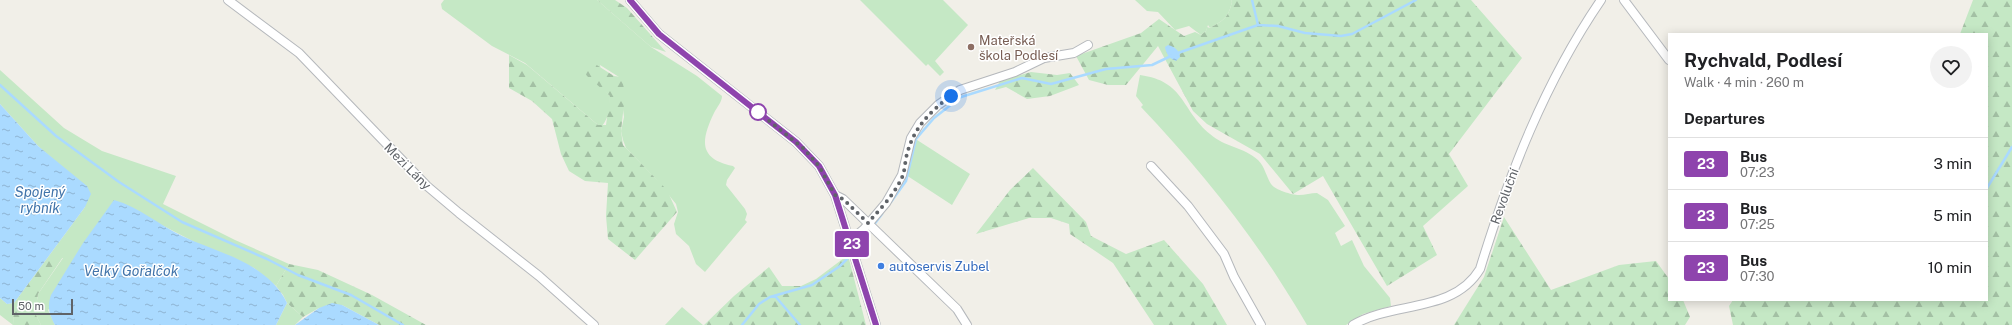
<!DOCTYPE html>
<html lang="en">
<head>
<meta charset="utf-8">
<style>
	:root { --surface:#fff; --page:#f2f2f2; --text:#202124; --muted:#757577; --line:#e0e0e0 }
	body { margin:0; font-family:"Public Sans",sans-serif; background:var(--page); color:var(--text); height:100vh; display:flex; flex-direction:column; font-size:15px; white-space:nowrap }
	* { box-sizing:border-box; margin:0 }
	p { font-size:13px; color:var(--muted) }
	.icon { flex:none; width:22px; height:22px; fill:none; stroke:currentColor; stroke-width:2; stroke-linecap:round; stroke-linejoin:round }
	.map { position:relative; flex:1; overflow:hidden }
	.details { position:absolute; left:1668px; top:33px; width:320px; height:268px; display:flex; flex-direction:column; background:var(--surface); border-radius:0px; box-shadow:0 2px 10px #0003 }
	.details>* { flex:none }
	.badge { padding:0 8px; border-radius:3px; font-size:14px; line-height:26px }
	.scale { position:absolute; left:12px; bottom:10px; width:61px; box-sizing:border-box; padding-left:4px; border:2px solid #5f6368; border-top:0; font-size:11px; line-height:14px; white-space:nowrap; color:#5f6368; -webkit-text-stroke:3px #fff; paint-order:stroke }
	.you { position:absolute; width:20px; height:20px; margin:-10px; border:3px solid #fff; border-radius:50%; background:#1a73e8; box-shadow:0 0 0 6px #1a73e833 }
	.map>.badge { position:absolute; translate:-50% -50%; box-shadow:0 0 0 2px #fff }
	h2 { padding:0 16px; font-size:15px; line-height:36px }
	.round { display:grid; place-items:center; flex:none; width:42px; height:42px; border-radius:21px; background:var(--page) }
	.summary { display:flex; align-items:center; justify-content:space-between; height:68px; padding:0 16px }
	h1 { font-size:19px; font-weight:700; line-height:30px }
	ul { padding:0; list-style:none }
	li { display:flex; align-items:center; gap:12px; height:52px; padding:0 16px; border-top:1px solid var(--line) }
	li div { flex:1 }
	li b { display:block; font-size:15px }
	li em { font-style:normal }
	li .badge { min-width:44px; font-weight:700; text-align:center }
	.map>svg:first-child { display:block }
</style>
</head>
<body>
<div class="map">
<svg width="2012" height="325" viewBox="0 0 2012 325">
	<defs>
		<pattern id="forest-firs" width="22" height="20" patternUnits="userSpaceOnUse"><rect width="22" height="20" fill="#c5e8c5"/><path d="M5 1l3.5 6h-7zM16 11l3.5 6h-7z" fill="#a3c0a4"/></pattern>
		<pattern id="water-ripples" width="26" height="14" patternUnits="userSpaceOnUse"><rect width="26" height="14" fill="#aadaff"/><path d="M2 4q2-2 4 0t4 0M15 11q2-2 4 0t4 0" fill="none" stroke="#8eb4d2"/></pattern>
	</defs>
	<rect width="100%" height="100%" fill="#f1efe8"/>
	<path fill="#c5e8c5" d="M444,0H597L651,47L697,76L722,96C722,102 717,107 714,113C701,140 698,159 733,166L735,168L727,180L726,185L745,209L747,214L745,220L747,222L705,272L696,264L689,246L676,234L674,224L678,212L676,204L655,178L626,148L623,140L621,131L624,117L619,77L600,65L604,90L610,96C610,106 609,118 602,126L598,125L525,63L492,46L442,9L441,4Z
		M860,0H943L968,25L935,61L944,72L940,76L928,64L926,66Z
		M1135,0H1231L1232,2C1228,18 1224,20 1210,28L1208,25L1206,31L1201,35L1189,26L1175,30L1158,12L1147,11Z
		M0,70L64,128L102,151L176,176L163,204L235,240L289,264L276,286L254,268L206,248L154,221L48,310L55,325H41L35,313L38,294L63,258L48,257L85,207L61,166L38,146L0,104Z
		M1140,75C1185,81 1181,110 1210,134C1224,147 1244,147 1258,160C1265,167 1266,176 1271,184C1275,190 1292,195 1299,195C1305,195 1311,193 1317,193L1328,200L1345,226L1335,233L1341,246L1352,240L1364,266L1390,298L1391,306L1363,314L1346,325H1307C1298,309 1288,294 1278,278C1238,216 1191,160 1141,107L1143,105L1136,96Z
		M914,138L970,174L952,205L906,175Z
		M0,298L7,304L14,303L13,325L0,315Z
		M287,303L303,317L295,325H276Z
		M682,307L703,325H665Z"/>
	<path fill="url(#forest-firs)" d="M597,0H615L627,8L666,52L651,47Z
		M1231,0H1471L1522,58L1449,154L1468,186L1423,226L1437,255L1387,286L1323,176L1293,194L1260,154L1207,124L1193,111L1158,46L1126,85H1108L1089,80L1076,56L1141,33L1159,19L1184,36L1195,32L1201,35L1206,31L1207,27L1210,28C1224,20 1228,18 1232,2Z
		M1973,0H2012V325H1733L1729,306L1733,300H1987V34H1960Z
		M509,55L527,65L598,125H606L610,96L587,76L584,71L592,62L614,76L622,77L625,95L621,131L623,145L667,190L677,212L635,260L608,239L606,216L608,183L585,181L569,171L561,154L552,119L532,101L509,88Z
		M1031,72L1057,75L1070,73L1079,85L1050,96L1027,99L1006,87L995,90L1000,81Z
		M1033,168L1086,222L1091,236L1126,254L1164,240L1203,284L1227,325H1154L1113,263L1070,234L1069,224L1051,218H1029L976,234L1010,190Z
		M1504,217L1551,290L1619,265L1656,261L1669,279V300H1683L1690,317L1685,325H1454L1484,277Z
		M848,255L866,325H704L734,296L769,267L782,286H801L816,279Z
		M48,257H63L38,294L35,313L41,325H13L14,303Z
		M289,264L318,270L372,295L426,325H379L342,305L319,308L303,317L287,303L283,295L276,286Z"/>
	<path fill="url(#water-ripples)" d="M1168,45C1175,47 1179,50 1180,57L1176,61C1170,59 1166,54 1165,47Z
		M0,104L38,146L87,186L91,194L85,207L14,303L7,304L0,298Z
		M114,200C139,207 159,225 182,236C205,247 232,254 254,268C268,277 280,288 287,303L276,325H55C49,314 47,307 51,295L83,243Z
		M332,303L342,305L379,325H295L319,308Z"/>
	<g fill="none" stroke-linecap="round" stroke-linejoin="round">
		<path stroke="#aadaff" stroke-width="2.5" d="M1252,0L1258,25
			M1178,53L1258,25L1278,26L1305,33L1341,36L1352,34L1416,0
			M0,85L56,136L119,182L182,222L267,259L298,275L351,295L403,325
			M1987,188L2012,147
			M891,202L906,181L916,139L934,118L961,97L1022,78L1051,84L1106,69L1152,65L1171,56
			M855,250L882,214
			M775,296L800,325
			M742,325L759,304L770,297L812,285L840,266L852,254"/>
		<defs>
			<path id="minor" d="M228,0L299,53L427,186L459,213L539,276L594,325
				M630,0L659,34L796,142L819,166L835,195L876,325
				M1624,0L1669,60
				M1151,166L1188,206L1224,254L1234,277L1261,325
				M835,195L843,199L957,309L967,325
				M851,240L864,229L886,203L902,175L911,138L920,123L938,105L960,90L1015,72L1044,58L1074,53L1088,45
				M1353,325C1392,301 1453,314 1480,269C1509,174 1545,82 1601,0"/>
		</defs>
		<use href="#minor" stroke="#b5b8bc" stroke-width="10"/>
		<use href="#minor" stroke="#fff" stroke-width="8"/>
	</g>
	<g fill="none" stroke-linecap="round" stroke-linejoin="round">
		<defs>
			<path id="line" d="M630,0L659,34L796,142L819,166L835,195L876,325"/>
		</defs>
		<use href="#line" stroke="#fff" stroke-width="9"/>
		<use href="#line" stroke="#8e44ad" stroke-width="6"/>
		<path stroke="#5f6368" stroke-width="4" stroke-dasharray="0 7.2" d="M758,112L803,148L819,166L835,195L843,199L868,223C880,209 896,193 903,175C905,169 905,161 907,154C914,128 929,112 951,96"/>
	</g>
	<circle fill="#8d6e63" stroke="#fff" stroke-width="1.5" cx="971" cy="47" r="4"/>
	<circle fill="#fff" stroke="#8e44ad" stroke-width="2" cx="758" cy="112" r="8"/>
	<circle fill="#3f7fe0" stroke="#fff" stroke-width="1.5" cx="881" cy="266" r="4"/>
	<g text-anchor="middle" stroke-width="3" stroke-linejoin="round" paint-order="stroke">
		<g font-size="13" fill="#785e54" stroke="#fff" text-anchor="start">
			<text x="979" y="45">Mateřská<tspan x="979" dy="15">škola Podlesí</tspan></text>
		</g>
		<g font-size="13" fill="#5f6368" stroke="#fff">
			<text transform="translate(408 166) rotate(45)" y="5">Mezi Lány</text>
			<text transform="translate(1504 196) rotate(-70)" y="5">Revoluční</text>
		</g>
		<g font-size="13" fill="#366cbe" stroke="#fff" text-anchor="start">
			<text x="889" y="271">autoservis Zubel</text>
		</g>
		<g font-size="14" font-style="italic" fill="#4174aa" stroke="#fff">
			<text x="40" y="197">Spojený<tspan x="40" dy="16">rybník</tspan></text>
			<text x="131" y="276">Velký Gořalčok</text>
		</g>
	</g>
</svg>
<div class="scale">50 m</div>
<div class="you" style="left:951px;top:96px"></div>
<b class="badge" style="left:852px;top:244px;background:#8e44ad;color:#fff">23</b>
<section class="details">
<div class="summary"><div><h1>Rychvald, Podlesí</h1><p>Walk · 4 min · 260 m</p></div><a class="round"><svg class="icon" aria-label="heart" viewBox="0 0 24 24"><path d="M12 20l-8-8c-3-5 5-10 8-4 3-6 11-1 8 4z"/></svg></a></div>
<h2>Departures</h2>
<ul>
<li><span class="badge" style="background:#8e44ad;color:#fff">23</span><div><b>Bus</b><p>07:23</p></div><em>3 min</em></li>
<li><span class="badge" style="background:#8e44ad;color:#fff">23</span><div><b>Bus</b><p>07:25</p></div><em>5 min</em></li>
<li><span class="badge" style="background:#8e44ad;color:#fff">23</span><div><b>Bus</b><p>07:30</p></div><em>10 min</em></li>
</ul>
</section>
</div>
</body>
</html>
